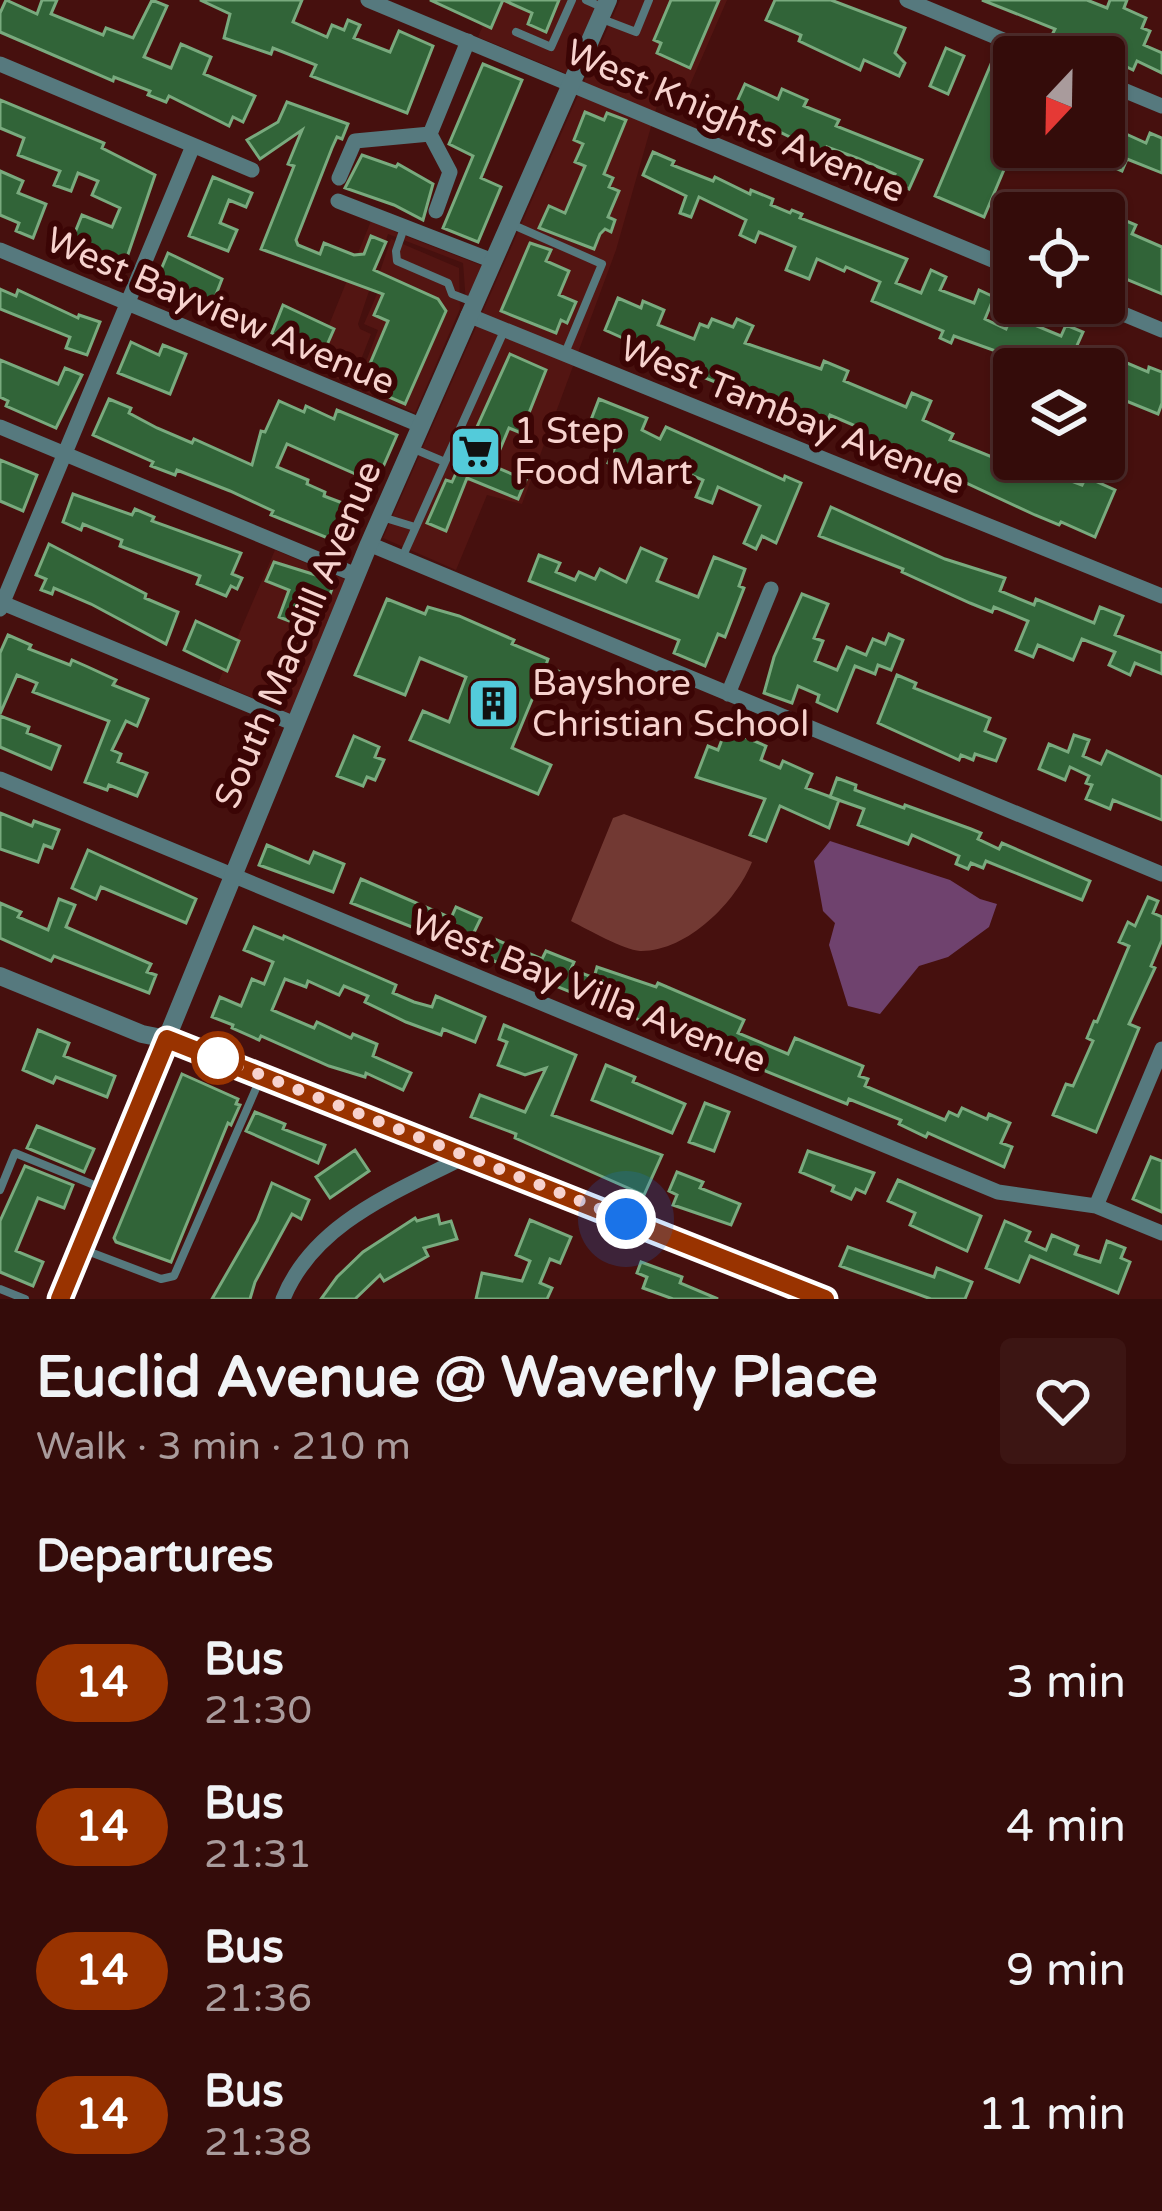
<!DOCTYPE html>
<html lang="en">
<head>
<meta charset="utf-8">
<style>
	:root { --surface:#340c0a; --page:#3c1513; --text:#f1f3f6; --muted:#a99b9c; --line:#4e2c2b }
	body { margin:0; font-family:"Varela Round",sans-serif; background:var(--page); color:var(--text); height:100vh; display:flex; flex-direction:column; font-size:45px; white-space:nowrap }
	* { box-sizing:border-box; margin:0 }
	p { font-size:39px; color:var(--muted) }
	.icon { flex:none; width:66px; height:66px; fill:none; stroke:currentColor; stroke-width:2; stroke-linecap:round; stroke-linejoin:round }
	.map { position:relative; height:1299px; overflow:hidden }
	.panel { display:flex; flex-direction:column; background:var(--surface); flex:1 }
	.panel>* { flex:none }
	.badge { padding:0 24px; border-radius:39px; font-size:42px; line-height:78px }
	.needle { width:78px; rotate:202deg }
	.buttons { position:absolute; left:993px; top:36px; display:grid; gap:24px }
	.buttons a { display:grid; place-items:center; width:132px; height:132px; border-radius:12px; background:var(--surface); box-shadow:0 3px 9px #0004,0 0 0 3px var(--line); font-size:60px }
	.you { position:absolute; width:60px; height:60px; margin:-30px; border:9px solid #fff; border-radius:50%; background:#1a73e8; box-shadow:0 0 0 18px #1a73e833 }
	.map>.badge { position:absolute; translate:-50% -50%; box-shadow:0 0 0 6px #fff }
	h2 { padding:0 36px; font-size:45px; line-height:108px }
	.round { display:grid; place-items:center; flex:none; width:126px; height:126px; border-radius:12px; background:var(--page) }
	.overview { display:flex; align-items:center; justify-content:space-between; height:204px; padding:0 36px }
	h1 { font-size:57px; font-weight:700; line-height:90px }
	ul { padding:0; list-style:none }
	li { display:flex; align-items:center; gap:36px; height:144px; padding:0 36px }
	li div { flex:1 }
	li b { display:block; font-size:45px }
	li em { font-style:normal }
	li .badge { min-width:132px; font-weight:700; text-align:center }
	.map>svg:first-child { display:block }
</style>
</head>
<body>
<div class="map">
<svg width="1162" height="1299" viewBox="0 0 1162 1299">
	<rect width="100%" height="100%" fill="#46100e"/>
	<path fill="#531512" d="M494,0H601L570,75L478,37Z
		M620,0H727L679,110L658,102L616,250L522,504L487,495L456,570L383,538Z
		M373,216L395,232L483,266L466,303L463,263L388,234L358,324L360,329L371,334L351,385L312,367Z
		M391,239L459,268L460,309L415,413L356,388L378,330L364,324L383,280L378,277Z
		M275,550L346,580L291,714L218,683Z"/>
	<path fill="#723933" d="M624,814L752,862C736,902 687,952 640,951C624,950 587,929 571,921L613,818Z"/>
	<path fill="#6f426e" d="M830,841L950,880L980,899L997,904L989,927L948,957L919,966L880,1014L848,1006L829,945L835,923L823,911L814,861Z"/>
	<path fill="#316438" stroke="#79aa7e" stroke-width="3" d="M6,0L37,14L42,0H57L51,14L103,35L106,28L133,38L152,0L167,6L144,57L171,68L181,44L211,57L204,74L255,96L243,122L233,117L229,126L169,96L166,102L148,95L150,91L114,77L113,81L0,32V13Z
		M200,0H302L293,22L327,37L332,25L344,30L348,20L360,25L354,38L390,52L399,31L433,46L407,113L311,76L316,65L273,48L271,54L224,38L230,14Z
		M430,0H559L546,32L528,24L532,13L503,0L491,28Z
		M671,0H719L690,68L657,53L661,43L654,40Z
		M775,0H831L905,28L895,53L905,63L899,76L864,60L860,70L799,41L801,35L766,20Z
		M982,0H1087L1107,8L1110,0H1127L1124,8L1146,18L1142,28L1150,31L1144,45L1162,53V73L1137,61L1133,70L1076,42L1052,35L1055,29Z
		M946,48L964,56L948,94L930,86Z
		M483,64L522,80L481,178L501,187L478,242L443,228L473,156L449,144Z
		M991,64L1014,74V146L984,217L935,196Z
		M745,84L778,99L782,89L807,100L804,106L839,120L836,126L922,160L909,189L892,182L895,174L857,158L827,147L825,154L757,121L756,125L731,115Z
		M0,100L104,143L102,148L155,175L123,269L94,257L91,265L66,255L82,215L112,227L120,208L92,195L98,181L78,173L71,191L54,185L60,171L18,155L24,138L0,128Z
		M287,102L348,124L342,139L337,137L332,148L296,240L298,245L320,254L324,243L354,255L364,254L371,236L386,242L374,270L438,299L446,311L405,404L361,385L388,321L374,315L383,294L261,249L294,166L288,164L302,130L260,159L247,140L278,122Z
		M585,112L604,120L607,113L626,120L604,174L613,178L609,187L619,191L608,217L615,220L611,232L605,229L600,234L594,249L539,228L549,206L565,213L585,166L575,162L583,144L574,140Z
		M1104,124L1146,143L1150,133L1162,138V173L1127,159L1122,171L1099,161L1104,149Z
		M653,152L674,161L672,165L713,181L715,177L750,194L751,190L773,199L771,205L790,213L792,210L802,214L800,218L907,259L896,283L921,293L931,270L946,277L940,290L974,303L979,290L994,297L985,319L1006,329L1016,305L1031,311L1027,322L1061,336L1066,325L1083,332L1075,350L1116,370L1120,360L1148,372L1149,367L1162,372V403L1158,414L1104,392V369H1074L1016,349L1012,357L954,336L951,343L940,338L943,331L872,301L880,282L846,267L844,271L817,259L809,279L786,270L795,247L759,232L755,242L740,235L746,220L699,197L691,217L680,213L686,196L643,175Z
		M362,155L396,167L398,164L433,184L423,220L394,205L345,188Z
		M0,171L23,181L18,193L46,204L33,238L16,231L19,223L0,215Z
		M213,177L252,193L246,207L229,200L220,223L237,230L228,251L189,236Z
		M1112,215L1136,225L1132,234L1162,247V294L1104,270V234Z
		M530,243L551,250L546,261L569,271L559,295L576,302L567,323L561,320L556,333L501,311Z
		M168,253L222,279L209,313L184,303L187,296L155,284Z
		M0,289L16,296L18,290L78,318L79,315L100,322L87,355L66,348L70,337L0,309Z
		M618,298L641,308L643,301L664,310L658,325L694,339L700,324L708,327L712,319L733,327L737,319L753,326L745,343L821,369L824,361L848,371L844,381L906,407L912,393L931,401L923,420L953,434L950,440L992,457L993,454L1049,481L1053,474L1082,485L1086,477L1115,490L1095,537L1061,522L1059,525L1035,515L908,456L904,464L879,454L859,443L865,430L830,415L825,427L654,357L656,353L605,330Z
		M283,305L334,329L323,354L272,333Z
		M131,342L159,355L163,345L186,354L170,394L118,373Z
		M510,354L546,370L521,433L509,428L493,466L526,480L518,499L467,478L446,531L427,523L446,480L452,482Z
		M0,360L58,384L65,368L82,375L56,428L6,406L8,401L0,397Z
		M109,399L131,408L129,413L157,428L192,443L194,439L252,465L261,431L265,432L279,401L304,412L306,406L334,419L337,410L397,435L376,483L287,444L277,467L308,480L307,484L325,492L324,496L353,507L340,543L271,515L273,511L230,491L177,470L175,475L151,466L153,462L93,435Z
		M599,399L647,418L642,430L660,439L666,427L784,480L785,476L801,483L776,543L762,536L756,549L744,543L760,506L718,487L712,503L696,497L703,480L670,466L662,484L608,463L616,445L586,433Z
		M0,460L37,475L23,511L0,501Z
		M73,494L132,515L135,509L154,517L152,521L241,553L232,574L242,578L237,589L231,586L226,596L197,584L200,576L120,546L122,540L83,524L81,530L63,522Z
		M831,507L945,559L1005,578L1000,591L1034,605L1036,599L1094,623L1100,607L1123,616L1115,635L1162,653V674L1135,663L1130,675L1109,665L1115,652L1082,639L1073,660L1038,645L1033,657L1016,650L1028,621L994,607L992,612L970,603L902,572L903,569L819,536Z
		M49,544L146,594L145,598L178,612L166,644L91,604L54,588L52,594L41,590L46,579L36,575Z
		M641,548L666,559L657,581L698,597L714,557L745,569L739,586L744,588L725,637L718,634L705,666L674,653L679,640L529,581L539,555L560,563L556,572L575,580L579,572L595,579L600,569L626,582Z
		M274,562L335,581L316,631L279,617L289,590L266,581Z
		M802,594L828,604L814,638L823,641L815,661L837,670L847,647L866,655L873,639L885,644L889,634L903,640L891,670L878,665L875,674L855,666L837,711L817,702L819,695L798,686L792,703L764,693L774,657Z
		M387,599L425,614L428,607L459,616L514,640L512,644L548,659L546,665L572,678L567,690L541,678L512,748L551,765L538,794L410,740L423,711L449,722L466,677L420,658L405,695L355,675Z
		M196,621L239,641L227,671L184,650Z
		M8,635L31,645L29,649L70,665L72,660L88,667L116,680L113,685L148,699L137,726L126,721L112,750L121,754L118,762L147,773L137,796L109,785L107,790L85,782L109,721L33,692L37,683L17,675L0,714V653Z
		M897,675L916,683L914,688L990,718L985,731L1005,739L996,761L975,754L973,760L961,755L959,760L878,723Z
		M0,716L29,727L27,733L60,746L51,769L0,747Z
		M726,729L766,746L761,760L780,768L783,761L812,774L806,788L839,800L829,828L780,806L766,841L750,835L765,799L696,777L708,746L718,750Z
		M1074,735L1089,740L1083,756L1101,764L1107,751L1162,777V820L1113,800L1110,809L1086,799L1092,785L1086,783L1089,776L1070,767L1065,780L1039,769L1049,744L1068,752Z
		M354,736L379,747L375,757L384,760L375,780L367,777L363,786L337,776Z
		M837,778L856,785L855,790L904,808L905,805L971,829L981,833L978,839L999,849L1002,843L1090,881L1082,900L986,861L983,868L971,863L968,869L956,864L959,856L912,835L908,844L858,825L864,809L830,797Z
		M0,813L32,826L34,821L59,830L52,848L44,845L38,862L0,849Z
		M267,845L309,863L314,852L344,864L333,892L259,865Z
		M88,850L196,899L186,923L101,887L96,899L72,888Z
		M361,879L451,918L456,907L481,918L464,953L440,941L446,928L422,918L417,929L351,903Z
		M1148,897L1158,901L1153,913L1162,917V940L1151,966L1155,968L1129,1024L1139,1028L1096,1132L1053,1115L1066,1084L1073,1086L1093,1041L1087,1038L1094,1021L1097,1022L1129,946L1119,942L1128,922L1135,926Z
		M59,899L75,905L66,927L151,964L147,972L156,975L149,993L54,956L51,961L0,938V903L21,912L18,917L48,930Z
		M254,927L283,939L284,936L396,985L393,993L414,1002L432,1007L436,996L485,1017L475,1042L443,1029L441,1035L406,1022L365,1002L368,996L344,986L339,995L308,981L306,987L285,979L272,1010L314,1028L317,1022L351,1038L353,1034L377,1044L373,1056L411,1073L403,1090L366,1073L365,1077L329,1066L261,1036L259,1040L232,1028L233,1025L212,1017L220,997L241,1006L252,979L264,984L273,962L244,950Z
		M492,938L542,959L546,951L574,962L571,969L594,978L597,967L656,987L658,983L744,1020L738,1033L788,1054L795,1038L863,1066L859,1076L868,1079L865,1086L945,1120L949,1112L958,1116L962,1108L987,1119L989,1114L1010,1123L1001,1143L1012,1147L1004,1167L928,1133L926,1137L899,1124L901,1120L849,1099L847,1104L484,957Z
		M504,1025L576,1055L552,1115L662,1155L644,1195L515,1138L516,1134L471,1117L480,1095L525,1112L546,1068L525,1075L498,1065L507,1042L499,1039Z
		M38,1030L69,1043L64,1056L115,1076L107,1097L56,1077L53,1083L23,1070Z
		M606,1065L635,1077L633,1082L685,1104L672,1133L592,1100Z
		M182,1074L238,1099L236,1104L240,1105L231,1125L228,1123L171,1262L116,1242L114,1238Z
		M705,1103L729,1112L714,1151L689,1142Z
		M255,1112L285,1124L283,1129L325,1145L318,1163L246,1131Z
		M37,1126L94,1149L84,1172L27,1148Z
		M355,1150L369,1171L330,1198L316,1177Z
		M808,1151L874,1173L865,1193L856,1189L851,1199L832,1191L834,1186L800,1172Z
		M1151,1157L1162,1161V1212L1133,1199Z
		M25,1166L73,1185L64,1208L38,1198L16,1251L43,1262L33,1286L0,1272V1221Z
		M677,1172L703,1182L700,1188L740,1204L731,1225L673,1205L677,1195L669,1191Z
		M898,1180L981,1216L967,1251L910,1225L915,1213L888,1201Z
		M272,1183L309,1200L301,1219L292,1214L255,1282L250,1299H212L257,1221Z
		M438,1215L440,1224L451,1221L457,1239L424,1248L428,1256L384,1281L380,1275L355,1299H321L337,1277L363,1252L415,1218L417,1221Z
		M530,1220L571,1237L560,1263L550,1259L540,1283L552,1288L547,1299H476L482,1273L522,1281L530,1261L516,1255Z
		M1005,1221L1030,1232L1026,1241L1046,1250L1052,1235L1078,1246L1075,1254L1100,1262L1107,1241L1125,1248L1121,1258L1130,1262L1118,1293L1030,1256L1019,1282L986,1268Z
		M848,1247L934,1277L937,1268L972,1282L965,1299H931L840,1266Z
		M641,1262L682,1277L680,1283L718,1299H673L643,1288L647,1277L637,1273Z"/>
	<g fill="none" stroke-linecap="round" stroke-linejoin="round">
		<path stroke="#56797e" stroke-width="8" d="M586,0L604,8
			M602,19L636,32L649,0
			M516,32L551,47L572,0
			M511,224L602,264L565,353
			M404,228L396,251L397,261L448,283L452,294L473,302
			M414,449L445,462L504,331
			M382,517L415,527
			M402,558L445,462
			M0,1190L15,1153L104,1189
			M82,1249L161,1279L174,1276L261,1077
			M0,1289L25,1299"/>
		<path stroke="#56797e" stroke-width="15" d="M368,0L1014,269
			M907,0L1044,57
			M0,64L252,170
			M1104,82L1162,106
			M430,134L450,172L436,211
			M339,178L355,141L430,134L468,41
			M338,201L493,261
			M0,250L420,425
			M1097,303L1162,330
			M468,315L1162,596
			M0,427L356,575
			M369,544L1162,874
			M0,602L295,724
			M0,609L193,146
			M728,694L771,589
			M0,779L998,1192L1096,1206L1162,1233
			M1096,1206L1162,1049
			M283,1299C314,1222 397,1192 466,1156"/>
		<path stroke="#56797e" stroke-width="18" d="M0,976L142,1034L167,1039L825,1299
			M60,1299L369,544L608,0"/>
	</g>
	<g fill="none" stroke-linecap="round" stroke-linejoin="round">
		<defs>
			<path id="line" d="M60,1299L167,1039L825,1299"/>
		</defs>
		<use href="#line" stroke="#fff" stroke-width="27"/>
		<use href="#line" stroke="#930" stroke-width="18"/>
		<path stroke="#f7d2ce" stroke-width="12" stroke-dasharray="0 21.6" d="M218,1058L626,1219"/>
	</g>
	<defs>
		<symbol id="supermarket-square" viewBox="-11 -11 22 22"><rect x="-9" y="-9" width="18" height="18" rx="4" fill="#53cbda" stroke="#3b0505"/><path d="M-6-5.5h2.5l.6 2H6L4.5 2H-2.5L-4.4-4H-6ZM-1.5 3.2a1.3 1.3 0 1 0 .1 0ZM3 3.2a1.3 1.3 0 1 0 .1 0Z" fill="#111"/></symbol>
		<symbol id="building-square" viewBox="-11 -11 22 22"><rect x="-9" y="-9" width="18" height="18" rx="4" fill="#53cbda" stroke="#3b0505"/><path d="M-4-6H4V6H1V3H-1V6H-4ZM-2.5-4.3h1.7v1.8h-1.7ZM.8-4.3h1.7v1.8H.8ZM-2.5-1h1.7V.8h-1.7ZM.8-1h1.7V.8H.8Z" fill="#111"/></symbol>
	</defs>
	<g fill-rule="evenodd">
		<use href="#supermarket-square" x="446" y="422" width="59" height="59"/>
		<use href="#building-square" x="464" y="674" width="59" height="59"/>
	</g>
	<circle fill="#fff" stroke="#930" stroke-width="6" cx="218" cy="1058" r="24"/>
	<g text-anchor="middle" stroke-width="12" stroke-linejoin="round" paint-order="stroke">
		<g font-size="36" fill="#f7d2ce" stroke="#3b0505">
			<text transform="translate(736 120) rotate(23)" y="13">West Knights Avenue</text>
			<text transform="translate(221 310) rotate(23)" y="13">West Bayview Avenue</text>
			<text transform="translate(793 414) rotate(22)" y="13">West Tambay Avenue</text>
			<text transform="translate(297 634) rotate(-67)" y="13">South Macdill Avenue</text>
			<text transform="translate(589 990) rotate(22)" y="13">West Bay Villa Avenue</text>
		</g>
		<g font-size="36" fill="#f7d2ce" stroke="#3b0505" text-anchor="start">
			<text x="514" y="443">1 Step<tspan x="514" dy="41">Food Mart</tspan></text>
			<text x="532" y="695">Bayshore<tspan x="532" dy="41">Christian School</tspan></text>
		</g>
	</g>
</svg>
<div class="buttons">
<a><svg class="needle" viewBox="-14 -14 28 28"><path d="M0-13l5 13h-10z" fill="#e53935"/><path d="M0 13l5-13h-10z" fill="#a99b9c"/></svg></a>
<a><svg class="icon" aria-label="locate" viewBox="0 0 24 24"><circle cx="12" cy="12" r="6"/><path d="M12 2v4M12 18v4M2 12h4M18 12h4"/></svg></a>
<a><svg class="icon" aria-label="layers" viewBox="0 0 24 24"><path d="M12 4l9 5-9 5-9-5zM3 14l9 5 9-5"/></svg></a>
</div>
<div class="you" style="left:626px;top:1219px"></div>
</div>
<section class="panel">
<div class="overview"><div><h1>Euclid Avenue @ Waverly Place</h1><p>Walk · 3 min · 210 m</p></div><a class="round"><svg class="icon" aria-label="heart" viewBox="0 0 24 24"><path d="M12 20l-8-8c-3-5 5-10 8-4 3-6 11-1 8 4z"/></svg></a></div>
<h2>Departures</h2>
<ul>
<li><span class="badge" style="background:#930;color:#fff">14</span><div><b>Bus</b><p>21:30</p></div><em>3 min</em></li>
<li><span class="badge" style="background:#930;color:#fff">14</span><div><b>Bus</b><p>21:31</p></div><em>4 min</em></li>
<li><span class="badge" style="background:#930;color:#fff">14</span><div><b>Bus</b><p>21:36</p></div><em>9 min</em></li>
<li><span class="badge" style="background:#930;color:#fff">14</span><div><b>Bus</b><p>21:38</p></div><em>11 min</em></li>
</ul>
</section>
</body>
</html>
